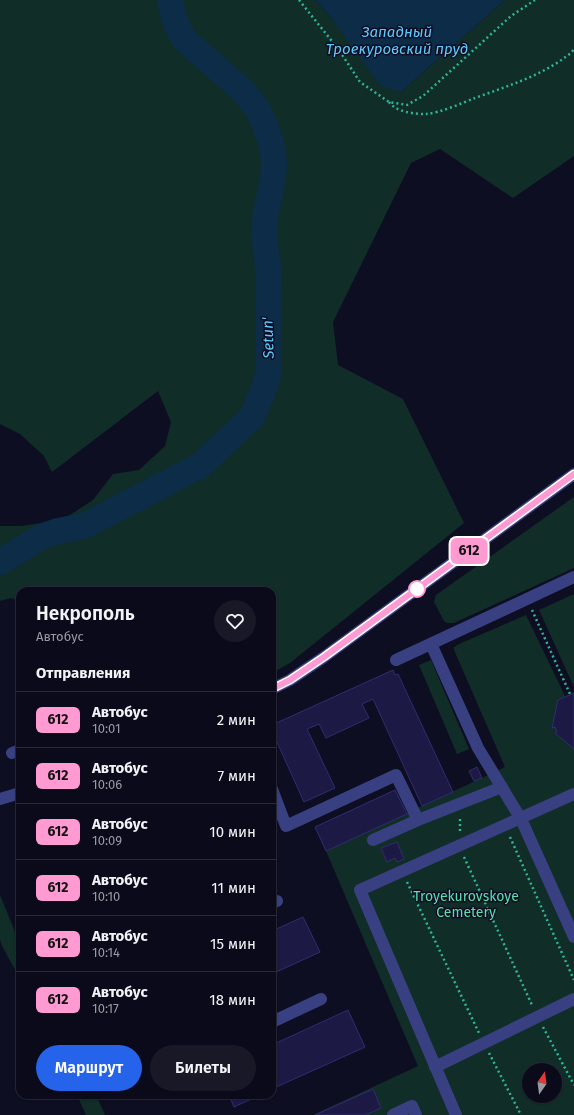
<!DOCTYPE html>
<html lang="ru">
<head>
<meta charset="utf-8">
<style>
	:root { --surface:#0a0a1a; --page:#181827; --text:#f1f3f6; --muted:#999aa2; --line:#2a2b39; --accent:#2563eb }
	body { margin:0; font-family:"Fira Sans",sans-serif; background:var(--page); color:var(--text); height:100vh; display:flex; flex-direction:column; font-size:15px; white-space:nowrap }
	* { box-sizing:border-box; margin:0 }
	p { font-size:13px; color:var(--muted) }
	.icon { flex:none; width:22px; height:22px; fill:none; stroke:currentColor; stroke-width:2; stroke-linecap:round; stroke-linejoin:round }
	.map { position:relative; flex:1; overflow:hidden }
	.panel { position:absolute; left:16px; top:587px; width:260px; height:512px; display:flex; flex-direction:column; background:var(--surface); border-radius:12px; box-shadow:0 1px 3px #0004,0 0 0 1px var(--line) }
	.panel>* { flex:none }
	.badge { padding:0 8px; border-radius:6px; font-size:14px; line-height:26px }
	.needle { width:26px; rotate:14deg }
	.buttons { position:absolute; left:522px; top:1063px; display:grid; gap:8px }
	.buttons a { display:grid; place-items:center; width:40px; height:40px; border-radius:50%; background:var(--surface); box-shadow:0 1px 3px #0004,0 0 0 1px var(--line); font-size:20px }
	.map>.badge { position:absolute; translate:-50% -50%; box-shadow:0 0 0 2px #fff }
	h2 { padding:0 20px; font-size:15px; line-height:36px }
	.round { display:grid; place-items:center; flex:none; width:42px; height:42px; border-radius:21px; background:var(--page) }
	.headline { display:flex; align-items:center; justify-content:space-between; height:68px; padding:0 20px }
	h1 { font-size:19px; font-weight:600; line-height:30px }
	.cta { display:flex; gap:8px; margin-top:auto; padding:8px 20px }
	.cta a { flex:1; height:46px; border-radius:24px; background:var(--accent); color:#fff; font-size:16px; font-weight:600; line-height:46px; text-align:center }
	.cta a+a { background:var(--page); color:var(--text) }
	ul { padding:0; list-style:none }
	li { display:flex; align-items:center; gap:12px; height:56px; padding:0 20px; border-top:1px solid var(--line) }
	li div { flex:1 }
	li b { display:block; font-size:15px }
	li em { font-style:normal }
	li .badge { min-width:44px; font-weight:700; text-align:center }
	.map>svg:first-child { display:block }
</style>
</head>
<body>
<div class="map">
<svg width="574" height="1115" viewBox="0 0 574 1115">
	<rect width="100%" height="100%" fill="#0e0e23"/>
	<path fill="#112d28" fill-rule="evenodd" d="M0,0H316L332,19L402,91L505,0H574V156L513,198L440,149L411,163L333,322L338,365L403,399L464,523L290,663L272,673V591H20V601L11,598L0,601V526H21L62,520L93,500L113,474L139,470L165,446L171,422L158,391L52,472L44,456L20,434L0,424Z
		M574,497V568L454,623H447L444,621L434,602L436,595Z
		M574,594V687L539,610Z
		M526,615L565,696L574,693V1115H313L418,1066L326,851L505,767L454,650V647L459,644ZM529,1070H555V1096H529Z
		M431,660L469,749L457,754L419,665Z
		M0,895L20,944V979L2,946L0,940Z
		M77,1095H96L105,1115H86Z"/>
	<path fill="#0c2c48" d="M316,0H505L402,91L393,90L380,85L332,19Z"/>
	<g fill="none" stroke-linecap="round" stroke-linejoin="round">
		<path stroke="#0c2c48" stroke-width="26" d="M0,562L41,537L58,531L84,526L201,465L252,417L265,386L269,370L268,267L264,234L265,218L273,179L274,163L272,146L265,125L257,108L242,90L185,40C177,28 172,15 170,0"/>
	</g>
	<path fill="#1c1a44" stroke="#302c70" d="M393,670L395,675L398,674L453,792L422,806L373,699L362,704L369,718L326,738L319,724L307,729L335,788L304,802L272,731V725Z
		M574,693V749L555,733L557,732L555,727L552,728L558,700Z
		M477,767L482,778L474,781L469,771Z
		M395,790L407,814L326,851L315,827Z
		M397,842L404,859L397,862L395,858L387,862L381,848Z
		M303,917L320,952L272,974V931Z
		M348,1010L365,1047L272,1089V1045Z
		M373,1089L381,1108L365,1115H315Z
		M229,1095H260L234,1107Z"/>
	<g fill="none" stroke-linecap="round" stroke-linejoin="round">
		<path stroke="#2eb599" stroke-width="2.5" stroke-dasharray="2 3" stroke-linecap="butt" d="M299,0L339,50L360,82L389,102L407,105L423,96L511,16L535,0
			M389,102C396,112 414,114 426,114C440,113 462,103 475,98C505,87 534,78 560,61C565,57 571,54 574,49
			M532,610L570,694
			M460,831V816
			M510,837L574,980
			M464,857L532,1005
			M407,882L479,1033
			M543,1027L574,1085
			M489,1053L521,1115"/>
		<path stroke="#394082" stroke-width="12" d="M431,644L478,748L521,819L574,937
			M396,660L574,577
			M272,689L290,680L324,657L574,474
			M12,753L20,750
			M272,789L286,826L396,775L418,820L373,840
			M0,799L20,793
			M418,820L502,787
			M272,903L277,901
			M272,1022L321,999
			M435,1067L574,999
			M393,1115L412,1106L416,1115
			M456,1115L360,890L574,794"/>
	</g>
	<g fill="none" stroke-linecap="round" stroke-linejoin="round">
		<defs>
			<path id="line" d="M272,689L290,680L324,657L574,474"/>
		</defs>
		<use href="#line" stroke="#fff" stroke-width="9"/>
		<use href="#line" stroke="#ff9ad2" stroke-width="6"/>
	</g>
	<circle fill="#fff" stroke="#ff9ad2" stroke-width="2" cx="417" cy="589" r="8"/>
	<g text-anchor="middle" stroke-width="3" stroke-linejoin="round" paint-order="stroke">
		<g font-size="14" fill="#5bdfac" stroke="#0e0e23">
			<text x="466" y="901">Troyekurovskoye<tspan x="466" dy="16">Cemetery</tspan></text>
		</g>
		<g font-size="15" font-style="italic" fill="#5ecbff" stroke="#0e0e23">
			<text x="397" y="37">Западный<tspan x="397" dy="17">Троекуровский пруд</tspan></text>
			<text transform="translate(268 338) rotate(-92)" y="5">Setun'</text>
		</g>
	</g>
</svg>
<div class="buttons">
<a><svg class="needle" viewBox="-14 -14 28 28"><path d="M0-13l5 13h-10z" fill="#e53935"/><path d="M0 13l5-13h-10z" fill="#999aa2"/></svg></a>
</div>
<b class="badge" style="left:469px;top:551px;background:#ff9ad2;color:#111">612</b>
<section class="panel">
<div class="headline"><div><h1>Некрополь</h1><p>Автобус</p></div><a class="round"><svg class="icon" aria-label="heart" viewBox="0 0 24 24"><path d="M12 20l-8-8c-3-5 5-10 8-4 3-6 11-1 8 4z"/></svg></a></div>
<h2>Отправления</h2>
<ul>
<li><span class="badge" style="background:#ff9ad2;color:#111">612</span><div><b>Автобус</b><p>10:01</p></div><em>2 мин</em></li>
<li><span class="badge" style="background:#ff9ad2;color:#111">612</span><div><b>Автобус</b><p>10:06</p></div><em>7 мин</em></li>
<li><span class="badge" style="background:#ff9ad2;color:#111">612</span><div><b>Автобус</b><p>10:09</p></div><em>10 мин</em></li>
<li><span class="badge" style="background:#ff9ad2;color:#111">612</span><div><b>Автобус</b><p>10:10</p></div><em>11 мин</em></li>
<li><span class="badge" style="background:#ff9ad2;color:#111">612</span><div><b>Автобус</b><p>10:14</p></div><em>15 мин</em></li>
<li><span class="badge" style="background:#ff9ad2;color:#111">612</span><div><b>Автобус</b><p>10:17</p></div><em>18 мин</em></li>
</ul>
<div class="cta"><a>Маршрут</a><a>Билеты</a></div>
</section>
</div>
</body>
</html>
